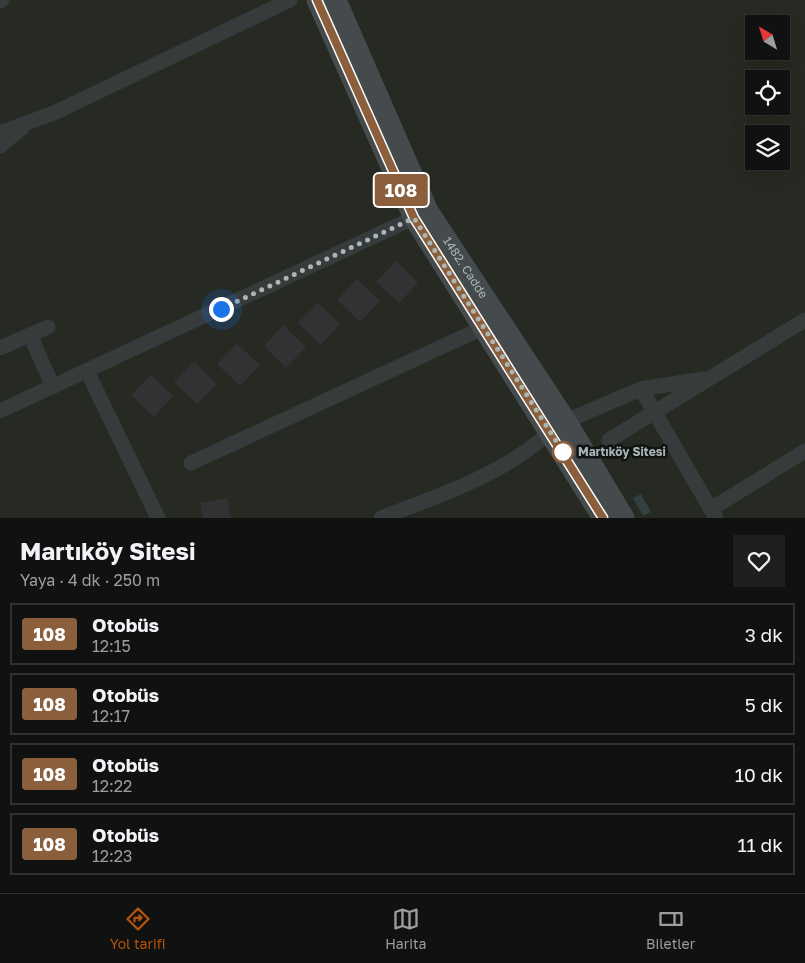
<!DOCTYPE html>
<html lang="tr">
<head>
<meta charset="utf-8">
<style>
	:root { --surface:#101111; --page:#1e1f1f; --text:#f1f3f6; --muted:#9c9d9f; --line:#303131; --accent:#b45309 }
	body { margin:0; font-family:"Golos Text",sans-serif; background:var(--page); color:var(--text); height:100vh; display:flex; flex-direction:column; font-size:19px; white-space:nowrap }
	* { box-sizing:border-box; margin:0 }
	p { font-size:16px; color:var(--muted) }
	.icon { flex:none; width:28px; height:28px; fill:none; stroke:currentColor; stroke-width:2; stroke-linecap:round; stroke-linejoin:round }
	.map { position:relative; height:518px; overflow:hidden }
	.side { display:flex; flex-direction:column; background:var(--surface); flex:1 }
	.side>* { flex:none }
	.badge { padding:0 10px; border-radius:4px; font-size:18px; line-height:32px }
	.needle { width:32px; rotate:322deg }
	.tools { position:absolute; left:745px; top:15px; display:grid; gap:10px }
	.tools a { display:grid; place-items:center; width:45px; height:45px; border-radius:0px; background:var(--surface); box-shadow:0 5px 20px #0002,0 0 0 1px var(--line); font-size:25px }
	.you { position:absolute; width:25px; height:25px; margin:-12px; border:4px solid #fff; border-radius:50%; background:#1a73e8; box-shadow:0 0 0 8px #1a73e833 }
	.map>.badge { position:absolute; translate:-50% -50%; box-shadow:0 0 0 2px #fff }
	.round { display:grid; place-items:center; flex:none; width:52px; height:52px; border-radius:0px; background:var(--page) }
	.overview { display:flex; align-items:center; justify-content:space-between; height:85px; padding:0 20px }
	h1 { font-size:24px; font-weight:700; line-height:38px }
	ul { padding:0; list-style:none }
	li { display:flex; align-items:center; gap:15px; height:62px; margin:0 10px 8px; padding:0 10px; border:2px solid var(--line); border-radius:0px }
	li div { flex:1 }
	li b { display:block; font-size:19px }
	li em { font-style:normal }
	li .badge { min-width:55px; font-weight:700; text-align:center }
	.tab-bar { display:flex; justify-content:space-around; align-items:center; height:70px; border-top:1px solid var(--line); background:var(--surface); font-size:14px; color:var(--muted) }
	.tab-bar a { display:grid; justify-items:center; gap:2px }
	.tab-bar .on { color:var(--accent) }
	.map>svg:first-child { display:block }
</style>
</head>
<body>
<div class="map">
<svg width="805" height="518" viewBox="0 0 805 518">
	<rect width="100%" height="100%" fill="#161717"/>
	<path fill="#262a22" fill-rule="evenodd" d="M0,0H805V518H0ZM754,24H781V51H754ZM754,79H781V106H754ZM754,134H781V161H754Z"/>
	<path fill="#32413f" d="M641,494L651,512L643,516L633,498Z"/>
	<path fill="#313233" d="M396,261L418,283L399,303L376,282Z
		M357,279L380,301L360,322L337,300Z
		M318,303L340,324L321,345L298,323Z
		M283,325L306,347L286,368L264,346Z
		M237,344L260,365L240,386L217,364Z
		M194,362L217,384L197,404L174,382Z
		M151,375L173,396L154,417L131,395Z
		M227,498L231,518H203L200,503Z"/>
	<g fill="none" stroke-linecap="round" stroke-linejoin="round">
		<path stroke="#373b3c" stroke-width="15" d="M0,1L2,0
			M0,133L56,112L290,0
			M0,146L22,128
			M30,335L53,387
			M0,348L48,327
			M87,371L158,518
			M641,389L716,518
			M0,411L422,214
			M566,421L641,389L703,379
			M609,440L805,320
			M191,463L491,324
			M711,509L805,451
			M381,518C440,495 501,476 550,432"/>
		<g stroke="#454b4c" stroke-width="21">
			<path d="M317,0L414,218L603,518"/>
			<path id="s1" d="M336,0L428,211L566,421L624,518"/>
		</g>
	</g>
	<g fill="none" stroke-linecap="round" stroke-linejoin="round">
		<defs>
			<path id="line" d="M317,0L414,218L603,518"/>
		</defs>
		<use href="#line" stroke="#fff" stroke-width="11"/>
		<use href="#line" stroke="#8b5e3c" stroke-width="8"/>
		<path stroke="#a9b6b6" stroke-width="5" stroke-dasharray="0 9" d="M221,309L414,218L563,452"/>
	</g>
	<circle fill="#fff" stroke="#8b5e3c" stroke-width="2.5" cx="563" cy="452" r="10"/>
	<g text-anchor="middle" stroke-width="5" stroke-linejoin="round" paint-order="stroke">
		<g font-size="12" fill="#a9b6b6" stroke="#111212">
			<text dy="4" stroke="none"><textPath href="#s1" startOffset="298">1482. Cadde</textPath></text>
		</g>
		<g font-size="12" font-weight="bold" fill="#a9b6b6" stroke="#111212" text-anchor="start">
			<text x="578" y="456">Martıköy Sitesi</text>
		</g>
	</g>
</svg>
<div class="tools">
<a><svg class="needle" viewBox="-14 -14 28 28"><path d="M0-13l5 13h-10z" fill="#e53935"/><path d="M0 13l5-13h-10z" fill="#9c9d9f"/></svg></a>
<a><svg class="icon" aria-label="locate" viewBox="0 0 24 24"><circle cx="12" cy="12" r="6"/><path d="M12 2v4M12 18v4M2 12h4M18 12h4"/></svg></a>
<a><svg class="icon" aria-label="layers" viewBox="0 0 24 24"><path d="M12 4l9 5-9 5-9-5zM3 14l9 5 9-5"/></svg></a>
</div>
<div class="you" style="left:221px;top:309px"></div>
<b class="badge" style="left:401px;top:190px;background:#8b5e3c;color:#fff">108</b>
</div>
<section class="side">
<div class="overview"><div><h1>Martıköy Sitesi</h1><p>Yaya · 4 dk · 250 m</p></div><a class="round"><svg class="icon" aria-label="heart" viewBox="0 0 24 24"><path d="M12 20l-8-8c-3-5 5-10 8-4 3-6 11-1 8 4z"/></svg></a></div>
<ul>
<li><span class="badge" style="background:#8b5e3c;color:#fff">108</span><div><b>Otobüs</b><p>12:15</p></div><em>3 dk</em></li>
<li><span class="badge" style="background:#8b5e3c;color:#fff">108</span><div><b>Otobüs</b><p>12:17</p></div><em>5 dk</em></li>
<li><span class="badge" style="background:#8b5e3c;color:#fff">108</span><div><b>Otobüs</b><p>12:22</p></div><em>10 dk</em></li>
<li><span class="badge" style="background:#8b5e3c;color:#fff">108</span><div><b>Otobüs</b><p>12:23</p></div><em>11 dk</em></li>
</ul>
</section>
<nav class="tab-bar">
<a class="on"><svg class="icon" aria-label="directions" viewBox="0 0 24 24"><path d="M12 3l9 9-9 9-9-9zM9 14v-3h6M13 9l2 2-2 2"/></svg>Yol tarifi</a>
<a><svg class="icon" aria-label="map" viewBox="0 0 24 24"><path d="M3 6l6-2 6 2 6-2v14l-6 2-6-2-6 2zM9 4v14M15 6v14"/></svg>Harita</a>
<a><svg class="icon" aria-label="tickets" viewBox="0 0 24 24"><path d="M3 7h18v10H3zM15 7v10"/></svg>Biletler</a>
</nav>
</body>
</html>
